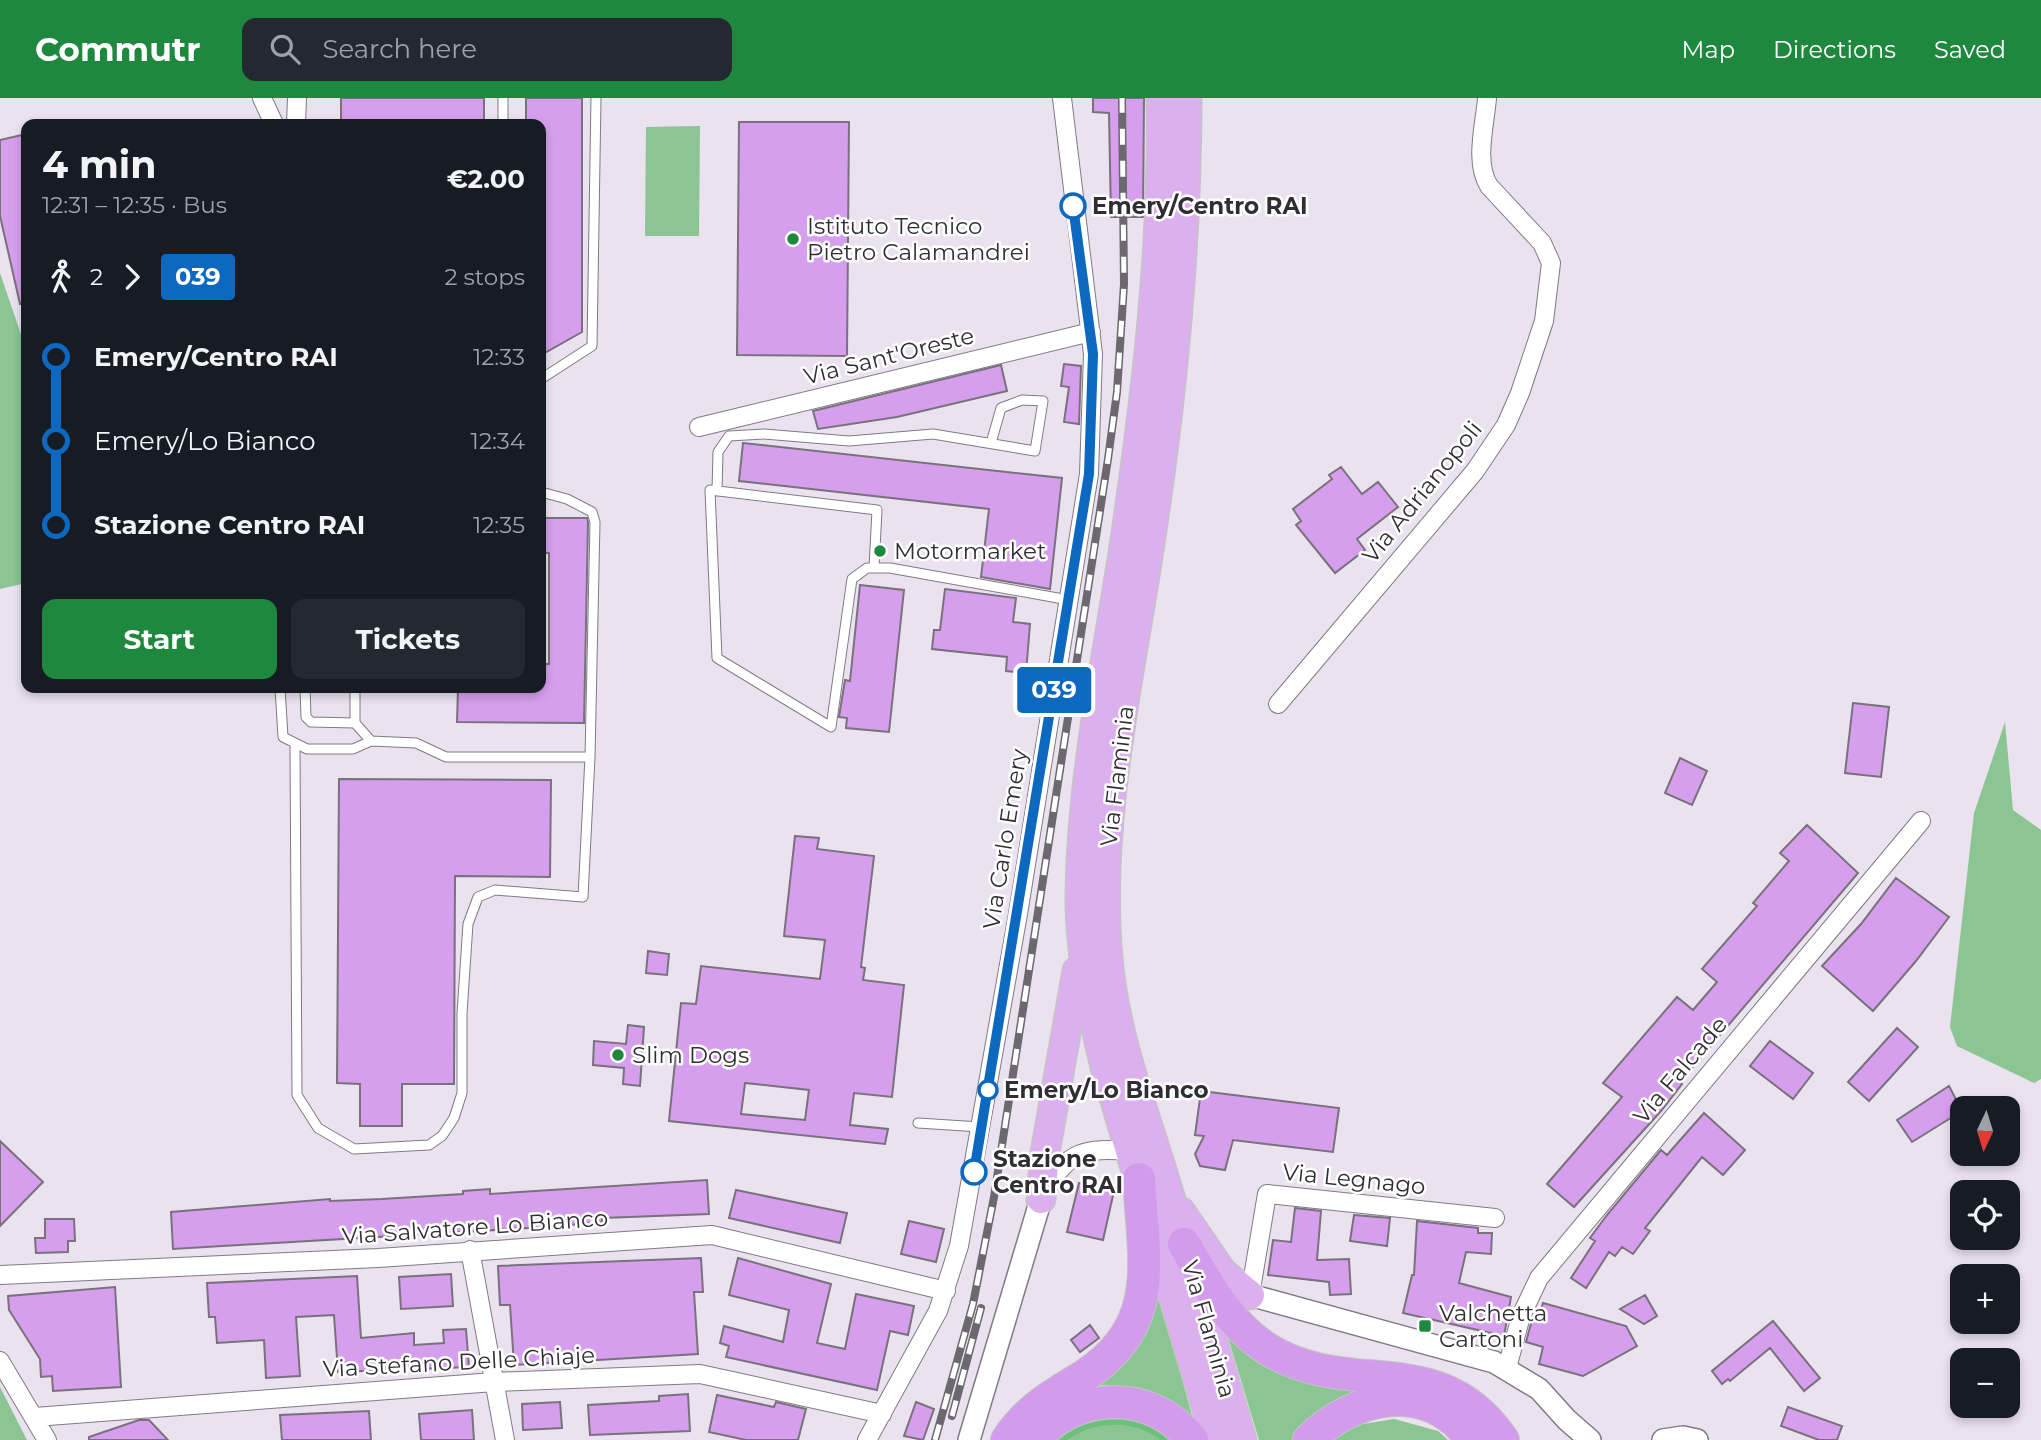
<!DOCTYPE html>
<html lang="en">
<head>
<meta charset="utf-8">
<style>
	:root { --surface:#171b24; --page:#242831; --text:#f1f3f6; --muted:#9ea1a6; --accent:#1e883f }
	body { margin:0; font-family:Montserrat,sans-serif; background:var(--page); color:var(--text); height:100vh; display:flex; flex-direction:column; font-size:26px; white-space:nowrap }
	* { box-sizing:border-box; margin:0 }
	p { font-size:23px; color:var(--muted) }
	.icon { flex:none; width:38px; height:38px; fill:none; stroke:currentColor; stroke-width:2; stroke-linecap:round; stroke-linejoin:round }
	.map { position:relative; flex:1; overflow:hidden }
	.details { position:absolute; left:21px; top:21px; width:525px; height:574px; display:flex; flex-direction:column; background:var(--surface); border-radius:14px; box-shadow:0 4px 10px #0003 }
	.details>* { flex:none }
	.badge { padding:0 14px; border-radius:5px; font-size:24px; line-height:46px }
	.needle { width:46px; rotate:184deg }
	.tools { position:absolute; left:1950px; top:998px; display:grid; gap:14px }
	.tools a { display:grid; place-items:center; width:70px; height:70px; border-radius:14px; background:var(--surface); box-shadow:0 4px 10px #0003; font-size:35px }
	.map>.badge { position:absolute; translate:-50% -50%; box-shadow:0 0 0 4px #fff }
	.legs { display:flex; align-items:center; gap:10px; height:77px; padding:0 21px; font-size:23px }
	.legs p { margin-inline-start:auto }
	.head { display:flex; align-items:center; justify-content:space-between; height:119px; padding:0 21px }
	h1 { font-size:38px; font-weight:700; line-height:52px }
	.button { display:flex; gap:14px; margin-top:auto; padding:14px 21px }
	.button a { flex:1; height:80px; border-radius:14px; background:var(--accent); color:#fff; font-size:28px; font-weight:700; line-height:80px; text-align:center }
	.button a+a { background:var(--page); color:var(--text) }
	ul { padding:0 21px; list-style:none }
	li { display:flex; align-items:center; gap:24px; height:84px; font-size:26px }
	li i { display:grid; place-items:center; width:10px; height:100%; margin:0 9px; background:currentColor }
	li i::after { content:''; width:18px; height:18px; margin:-9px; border:5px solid; border-radius:50%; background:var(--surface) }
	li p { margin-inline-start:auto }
	li:first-child i { background:linear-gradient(#0000 50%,currentColor 0) }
	li:last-child i { background:linear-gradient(currentColor 50%,#0000 0) }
	header { display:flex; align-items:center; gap:42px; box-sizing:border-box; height:98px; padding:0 35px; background:var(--accent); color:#fff }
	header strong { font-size:33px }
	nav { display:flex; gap:38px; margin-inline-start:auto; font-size:24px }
	.search { width:490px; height:63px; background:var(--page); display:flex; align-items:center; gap:18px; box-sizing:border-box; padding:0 24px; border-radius:14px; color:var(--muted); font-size:26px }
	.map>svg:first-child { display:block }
</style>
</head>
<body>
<header>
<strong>Commutr</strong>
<div class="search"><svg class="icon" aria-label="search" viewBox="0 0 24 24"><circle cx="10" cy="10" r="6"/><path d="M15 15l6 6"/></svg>Search here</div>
<nav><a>Map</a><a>Directions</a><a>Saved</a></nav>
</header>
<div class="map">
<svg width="2041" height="1342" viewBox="0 0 2041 1342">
	<rect width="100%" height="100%" fill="#eae2ee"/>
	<path fill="#8ac593" d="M700,28L699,138H645L646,29Z
		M0,175L26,251V485L0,491Z
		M2005,624L2013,712L2041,732V981L2034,985L1957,948L1950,929L1974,715Z
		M1158,1191L1195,1329C1160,1297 1142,1285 1093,1288C1125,1259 1155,1237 1158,1191Z
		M1225,1229L1372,1289L1314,1322L1292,1342H1259Z
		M0,1289L27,1342H0Z
		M1095,1314L1149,1320L1177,1342H1045Z
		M1394,1321L1438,1333L1448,1342H1334L1357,1327Z"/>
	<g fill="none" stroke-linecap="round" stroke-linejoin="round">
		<path stroke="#6ebe7d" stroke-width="5" d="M1063,1342C1092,1319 1136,1318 1164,1342"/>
	</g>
	<path fill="#d69fed" stroke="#79717c" stroke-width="2" fill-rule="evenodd" d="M341,0H484V26H341Z
		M526,0H582V234L541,257V26H526Z
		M1093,0H1144L1143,119H1111L1109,15L1093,14Z
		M739,24H849L847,258L737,257Z
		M26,36V206H20L0,118V42Z
		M1064,266L1081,268L1079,326L1064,324L1069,289L1061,288Z
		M1001,267L1007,293L897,319L818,331L813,313Z
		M743,345L1062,380L1050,491L981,479L989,411L739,383Z
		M1341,369L1362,396L1378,384L1398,409L1357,441L1365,452L1335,475L1296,427L1301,423L1293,411L1332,381L1329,377Z
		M541,420H587L588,424L584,625L457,624L458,590H541V566H549V455H541Z
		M860,487L904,492L889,634L846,630L847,620L839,619L845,582L850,583Z
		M945,491L1016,500L1013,524L1030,526L1026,575L1006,573L1007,559L932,551L934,532H940Z
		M1853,605L1889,609L1881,679L1845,675Z
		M1680,660L1707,673L1692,707L1665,695Z
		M339,681L551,682L550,779L455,778L454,986H402V1028H360V986L337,985Z
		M1807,727L1858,775L1680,984L1682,986L1661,1013L1574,1109L1547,1086L1622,999L1603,985L1677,899L1693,912L1717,884L1702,871L1757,808L1753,805L1789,763L1780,755Z
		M795,738L819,740L817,751L874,758L861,869L865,870L863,882L904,887L892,999L854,995L850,1027L888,1031L885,1046L669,1023L681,905L696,906L701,868L820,881L825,842L784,838ZM745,985L809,992L805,1022L741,1016Z
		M1896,780L1949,819L1916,863L1873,913L1822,868L1861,826Z
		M648,853L669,856L667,877L646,875Z
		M628,927L644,929L640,988L623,986L624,970L593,967L594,943L626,946Z
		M1897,930L1918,949L1869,1003L1848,984Z
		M1770,943L1813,975L1793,1001L1750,968Z
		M1949,988L1962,1013L1912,1044L1897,1022Z
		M1201,993L1339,1010L1333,1054L1233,1042L1225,1072L1200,1068L1195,1056L1204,1038L1195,1037Z
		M1704,1015L1745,1052L1723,1077L1702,1059L1645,1130L1650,1133L1633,1156L1622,1149L1615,1158L1609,1154L1586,1190L1571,1180L1595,1143L1590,1140L1607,1117L1661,1052L1667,1057Z
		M0,1043L43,1084L0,1128Z
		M707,1082L709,1116L602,1120V1124L546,1129L173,1151L171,1114L330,1101V1103L382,1101L463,1096V1093L490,1091V1096Z
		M1079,1085L1114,1093L1103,1142L1067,1134Z
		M736,1092L847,1115L840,1145L729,1120Z
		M1295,1110L1321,1113L1317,1162L1349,1161L1351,1196L1330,1197L1329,1184L1268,1177L1273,1142L1291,1144Z
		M1354,1117L1390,1120L1387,1148L1350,1143Z
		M45,1121H74L75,1143H68V1154L36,1155L35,1140H45Z
		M909,1123L944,1131L936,1164L901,1156Z
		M1417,1123L1478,1130V1135H1492L1491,1156L1466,1154L1459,1185L1511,1199L1504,1238L1403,1215L1412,1177H1414Z
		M701,1160L703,1194H694L698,1256L514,1267L510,1207H500L498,1168Z
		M738,1160L831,1186L817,1245L845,1251L856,1196L914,1208L908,1237L890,1233L877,1292L726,1259L729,1248L720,1245L724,1228L783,1244L789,1212L729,1197Z
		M451,1176L453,1208L401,1211L399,1179Z
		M357,1178L361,1240L414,1235V1247L444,1245L443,1232L466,1231L469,1269L338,1274L334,1217L296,1219L300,1278L266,1280L264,1242L217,1245L215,1219H209L207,1185Z
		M115,1189L121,1289L53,1293L52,1278L41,1279L40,1261L9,1212L8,1198Z
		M1645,1197L1657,1218L1644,1226L1620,1211Z
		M1543,1205L1626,1228L1637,1248L1583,1278L1539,1266L1543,1249L1526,1244L1532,1222H1538Z
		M1773,1223L1820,1280L1804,1293L1770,1250L1730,1283L1728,1281L1722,1286L1712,1273Z
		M1090,1227L1099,1240L1080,1254L1071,1242Z
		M688,1296L690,1333L590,1337L588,1307L659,1303V1298Z
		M717,1297L774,1309L776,1304L806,1311L798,1342H746L709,1334Z
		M560,1304L562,1330L523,1332L522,1306Z
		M916,1304L934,1311L923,1342L904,1338Z
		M1788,1309L1842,1328L1837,1342H1819L1781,1328Z
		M472,1312L474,1342H421L419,1316Z
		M369,1313L371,1342H282L280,1317Z
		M139,1322H149L168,1342H89V1339Z"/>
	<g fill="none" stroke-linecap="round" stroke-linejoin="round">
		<defs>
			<path id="service" d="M503,0V26
				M541,281L592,248L596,0
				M717,393L718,354L729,338L764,336L849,343L933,336L1035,353L1043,303L1022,302L1001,310L991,345
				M541,394L567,401L592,414L595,424L590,659
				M874,470L877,412L710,392L717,560L831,629L852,481L867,470H890L1069,502
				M280,590L283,639L307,651H353L371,643L416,645L446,659H590L583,799L495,792L478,799L468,826L462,915V995L454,1020L442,1038L429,1047L354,1051L318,1030L297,997L295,647
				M305,590L306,619L311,624L355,625L371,643
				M355,625V590
				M918,1025L980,1029"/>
			<path id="minor" d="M262,0L274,26
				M296,26L297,0
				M699,329L1091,234
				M1278,606L1475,373L1506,327L1520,295L1544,223L1551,165L1542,145L1489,88C1474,64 1485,27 1487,0
				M1045,1094C1069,1052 1083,1050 1131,1053
				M470,1152L505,1342
				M0,1177L378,1160L712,1137L946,1193
				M1250,1197L1267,1096L1495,1120
				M0,1263L47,1342
				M1507,1270L1521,1218L1539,1180L1921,723
				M35,1319L494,1284L700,1276L882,1316
				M867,1342L938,1213L959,1148L1018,816L1089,376L1093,256L1062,0"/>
			<path id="tertiary" d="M1250,1197L1494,1264L1539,1291L1567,1322L1590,1342
				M969,1342L1041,1101
				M1663,1342L1683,1339L1697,1342"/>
			<path id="trunk" d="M1161,0C1164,151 1146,299 1124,449C1106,566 1080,687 1080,806C1081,861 1092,916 1105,969L1216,1342
				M1187,0C1187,154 1172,305 1148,458C1128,589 1096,726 1108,860C1114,934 1142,1007 1164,1079C1191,1166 1216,1254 1242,1342
				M1041,1101L1045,1055L1077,873
				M1181,1114L1222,1174L1250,1197"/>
			<path id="motorway" d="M1184,1146C1207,1185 1227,1224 1266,1250C1349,1303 1438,1247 1503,1342
				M1007,1342C1026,1312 1054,1296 1084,1278C1163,1227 1143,1161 1139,1081
				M1033,1342C1075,1294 1150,1289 1192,1342
				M1309,1342C1355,1296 1429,1282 1472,1342"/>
		</defs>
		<use href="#service" stroke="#817a85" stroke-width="11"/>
		<use href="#minor" stroke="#817a85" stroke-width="20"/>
		<use href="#tertiary" stroke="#817a85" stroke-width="24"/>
		<use href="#trunk" stroke="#c5c4c6" stroke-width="31"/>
		<use href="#motorway" stroke="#c5c4c6" stroke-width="34"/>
		<use href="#service" stroke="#fff" stroke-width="9"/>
		<use href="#minor" stroke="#fff" stroke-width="18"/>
		<use href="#tertiary" stroke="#fff" stroke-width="21"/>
		<use href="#trunk" stroke="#dcafef" stroke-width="28"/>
		<use href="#motorway" stroke="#d39beb" stroke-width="32"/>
		<defs>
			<path id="rail" d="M952,1318L981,1210
				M935,1342L973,1206L994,1099L1108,361L1117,294L1124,186L1122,0"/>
		</defs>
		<use href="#rail" stroke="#6c686f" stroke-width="8"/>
		<use href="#rail" stroke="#fff" stroke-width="5" stroke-dasharray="16" stroke-linecap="butt"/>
	</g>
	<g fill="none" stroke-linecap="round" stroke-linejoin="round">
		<defs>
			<path id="line-1" d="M974,1074L1089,376L1093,256L1073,108"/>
		</defs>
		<use href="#line-1" stroke="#fff" stroke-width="16"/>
		<use href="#line-1" stroke="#0c69bf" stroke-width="10"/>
	</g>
	<g fill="#fff" stroke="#0c69bf" stroke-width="3.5">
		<circle cx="1073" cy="108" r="12"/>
		<circle cx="988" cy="992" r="9"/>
		<circle cx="974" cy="1074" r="12"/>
	</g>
	<g fill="#1e883f" stroke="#fff" stroke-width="2.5">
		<circle cx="793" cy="141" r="7"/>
		<circle cx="880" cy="453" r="7"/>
		<circle cx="618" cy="957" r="7"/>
		<rect x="1418" y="1221" width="14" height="14" rx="3.5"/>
	</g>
	<g text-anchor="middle" stroke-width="5" stroke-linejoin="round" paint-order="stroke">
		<g font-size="23" font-weight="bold" fill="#312e33" stroke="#fff" text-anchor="start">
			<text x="1092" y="116">Emery/Centro RAI</text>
			<text x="1004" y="1000">Emery/Lo Bianco</text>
			<text x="993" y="1069">Stazione<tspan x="993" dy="26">Centro RAI</tspan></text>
		</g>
		<g font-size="23" fill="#312e33" stroke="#fff" text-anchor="start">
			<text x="807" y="136">Istituto Tecnico<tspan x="807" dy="26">Pietro Calamandrei</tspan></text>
			<text x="894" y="461">Motormarket</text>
			<text x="632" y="965">Slim Dogs</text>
			<text x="1439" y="1223">Valchetta<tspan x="1439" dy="26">Cartoni</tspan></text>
		</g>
		<g font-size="23" fill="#312e33" stroke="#fff">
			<text transform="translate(889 258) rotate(-14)" y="8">Via Sant'Oreste</text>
			<text transform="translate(1422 394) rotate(-51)" y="8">Via Adrianopoli</text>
			<text transform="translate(1117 678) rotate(-83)" y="8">Via Flaminia</text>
			<text transform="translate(1005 741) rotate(-81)" y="8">Via Carlo Emery</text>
			<text transform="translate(1680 972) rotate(-50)" y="8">Via Falcade</text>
			<text transform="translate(1354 1081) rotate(6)" y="8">Via Legnago</text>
			<text transform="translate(475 1129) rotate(-4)" y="8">Via Salvatore Lo Bianco</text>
			<text transform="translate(1209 1231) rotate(74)" y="8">Via Flaminia</text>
			<text transform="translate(459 1264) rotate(-3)" y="8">Via Stefano Delle Chiaje</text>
		</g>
	</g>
</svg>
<div class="tools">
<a><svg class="needle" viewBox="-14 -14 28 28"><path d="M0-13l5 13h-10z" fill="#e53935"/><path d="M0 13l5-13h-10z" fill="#9ea1a6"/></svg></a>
<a><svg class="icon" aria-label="locate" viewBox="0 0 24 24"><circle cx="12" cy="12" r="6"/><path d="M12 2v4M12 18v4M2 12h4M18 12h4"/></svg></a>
<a>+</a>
<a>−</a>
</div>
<b class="badge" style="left:1054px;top:592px;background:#0c69bf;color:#fff">039</b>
<section class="details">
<div class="head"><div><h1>4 min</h1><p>12:31 – 12:35 · Bus</p></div><b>€2.00</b></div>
<div class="legs"><svg class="icon" aria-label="walk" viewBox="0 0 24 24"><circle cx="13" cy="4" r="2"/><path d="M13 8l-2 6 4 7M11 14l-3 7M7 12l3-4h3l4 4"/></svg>2<svg class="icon" aria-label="forward" viewBox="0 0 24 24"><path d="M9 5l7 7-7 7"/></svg><b class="badge" style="background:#0c69bf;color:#fff">039</b><p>2 stops</p></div>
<ul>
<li><i style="color:#0c69bf"></i><b>Emery/Centro RAI</b><p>12:33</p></li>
<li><i style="color:#0c69bf"></i><span>Emery/Lo Bianco</span><p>12:34</p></li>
<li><i style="color:#0c69bf"></i><b>Stazione Centro RAI</b><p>12:35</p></li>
</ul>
<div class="button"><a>Start</a><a>Tickets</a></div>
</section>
</div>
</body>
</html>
